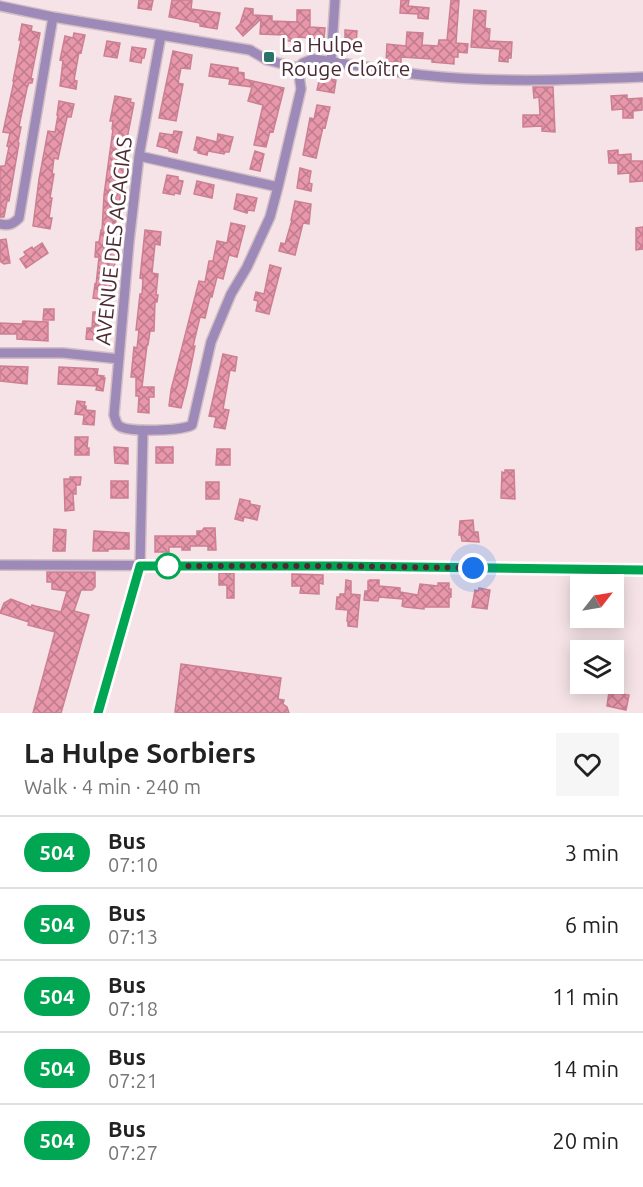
<!DOCTYPE html>
<html lang="en">
<head>
<meta charset="utf-8">
<style>
	:root { --surface:#fff; --page:#f6f6f6; --text:#222; --muted:#767676; --line:#e0e0e0 }
	body { margin:0; font-family:Ubuntu,sans-serif; background:var(--page); color:var(--text); height:100vh; display:flex; flex-direction:column; font-size:22px; white-space:nowrap }
	* { box-sizing:border-box; margin:0 }
	p { font-size:20px; color:var(--muted) }
	.icon { flex:none; width:33px; height:33px; fill:none; stroke:currentColor; stroke-width:2; stroke-linecap:round; stroke-linejoin:round }
	.map { position:relative; height:713px; overflow:hidden }
	.sheet { display:flex; flex-direction:column; background:var(--surface); flex:1 }
	.sheet>* { flex:none }
	.badge { padding:0 12px; border-radius:20px; font-size:21px; line-height:39px }
	.needle { width:39px; rotate:59deg }
	.fabs { position:absolute; left:570px; top:574px; display:grid; gap:12px }
	.fabs a { display:grid; place-items:center; width:54px; height:54px; border-radius:0px; background:var(--surface); box-shadow:0 3px 15px #0003; font-size:30px }
	.you { position:absolute; width:30px; height:30px; margin:-15px; border:4px solid #fff; border-radius:50%; background:#1a73e8; box-shadow:0 0 0 9px #1a73e833 }
	.map>.badge { position:absolute; translate:-50% -50%; box-shadow:0 0 0 3px #fff }
	.round { display:grid; place-items:center; flex:none; width:63px; height:63px; border-radius:0px; background:var(--page) }
	.overview { display:flex; align-items:center; justify-content:space-between; height:102px; padding:0 24px }
	h1 { font-size:28px; font-weight:700; line-height:45px }
	ul { padding:0; list-style:none }
	li { display:flex; align-items:center; gap:18px; height:72px; padding:0 24px; border-top:2px solid var(--line) }
	li div { flex:1 }
	li b { display:block; font-size:22px }
	li em { font-style:normal }
	li .badge { min-width:66px; font-weight:700; text-align:center }
	.map>svg:first-child { display:block }
</style>
</head>
<body>
<div class="map">
<svg width="643" height="713" viewBox="0 0 643 713">
	<defs>
		<pattern id="building-cross-hatch" width="8" height="8" patternUnits="userSpaceOnUse" patternTransform="scale(1.5)"><rect width="8" height="8" fill="#e897ab"/><path d="M0 0l8 8M0 8l8-8" fill="none" stroke="#be7b8c"/></pattern>
	</defs>
	<rect width="100%" height="100%" fill="#f5e3e7"/>
	<path fill="url(#building-cross-hatch)" stroke="#cd7f92" stroke-width="1.5" d="M139,0H153L151,10L138,8Z
		M172,0H192L191,9L220,13L217,29L200,26V23L169,17Z
		M401,0H409L408,6L429,8L428,19L418,18V14L400,13Z
		M451,0H459L456,43L468,44L467,53L458,52V57H454V64L432,62V59L401,57V63L386,62L387,44L406,46L407,32L423,33L422,45L438,46L439,40H447Z
		M245,8L253,9V15L272,16V21L297,22V10H310V27L325,28L324,39L298,37V41H284V35L260,34L261,19L243,36L236,28L240,24Z
		M474,10L486,11L485,28L490,29L489,41L512,42L511,58H508V62L499,61L500,49L471,47Z
		M22,24L32,26L31,31L40,33L31,78L33,79L32,83H29L27,88L19,126L21,127L18,142L19,143L9,201H7L4,217H0V172L1,166H5L9,147L7,146L10,133L3,132L14,81H13L21,40H19Z
		M345,30L357,31L356,43L345,42Z
		M74,33L85,35L81,53L79,52L74,80L77,81L76,89L60,86L63,61L60,60L65,36L73,38Z
		M107,41L120,43L117,58L104,56Z
		M132,47L146,49L144,58H142L141,63L130,61Z
		M173,51L192,55L190,69L181,68L178,83L183,84L176,121L159,118Z
		M211,64L238,68V72L244,73V79L284,88L273,132L270,131L266,147L254,145L263,105L248,101L252,87L229,84L230,79L209,76Z
		M320,77L336,80L334,93L317,90Z
		M533,87H553L555,132L542,131V126L523,127V115H540L539,97L534,98Z
		M627,95V99L642,98V110L633,111V118H623V109L612,110L611,96Z
		M115,96L131,99L130,102L134,103L126,144L118,216H116L115,232H117L115,244H117L106,341L86,339L87,328H92L93,312H98L100,299L93,298L95,284L96,285L99,257H95L96,242H99L101,230H102L104,195L113,129H112L113,121H110Z
		M59,101L74,104L71,117H67L58,159L54,158L52,174H54L50,198H52L49,218H52L50,229L33,226L39,179L48,131L55,132L58,115H57Z
		M317,105L330,107L325,128L323,127L316,158L303,155L310,118L314,119Z
		M174,131L182,132L177,153L169,151V149L157,146L160,133L173,135Z
		M218,134L233,137L229,152H225L224,154L208,151L207,155L198,153V151L194,150L197,137L217,142Z
		M618,150V155L631,154V161H643V181L630,182V173L618,174V163H609L608,151Z
		M255,151L264,154L260,171L250,169Z
		M300,168L311,171L309,183L312,184L311,191L297,188Z
		M167,175L178,177V180L183,181L180,194L175,193L174,195L163,193Z
		M197,181L214,185L212,198L194,194Z
		M237,194L257,198L254,211L248,210L247,213L234,209Z
		M295,201L311,204L309,224L303,223L295,255L279,251L281,243L285,244L292,220H291Z
		M231,223L245,226L237,257L229,255L223,279L217,277L212,297H210L205,318L200,317L193,346H195L187,385L181,408L169,406L171,390L199,281L205,282L209,261H213L217,241L227,243Z
		M643,227V249L636,250V228Z
		M145,230L161,232L160,245L155,244L152,273L158,274L156,295H158L157,302H155L154,331H150L148,345H147L142,387H154V397H149V413L138,412L139,396H136V377H131L134,347L137,348L139,330H136L140,294H142L143,279L140,278Z
		M6,239L10,263L4,264L1,262L0,257V240Z
		M42,243L48,253L26,268L20,259L26,255L24,252L32,247L33,249Z
		M270,265L281,268L269,314L256,311L258,301L254,300L256,292L264,294Z
		M44,309H54V320H43Z
		M23,321L48,322V341L17,339V334H0V323L22,324Z
		M223,354L237,357L235,371L230,370L223,409L229,410L225,429L214,427L216,417L209,416Z
		M0,366L28,367L27,384L0,381Z
		M59,367L98,369L97,375L104,376L103,378H105L103,391L96,390L97,386L58,384Z
		M77,401L85,402L84,406H86V410L95,411L94,425L83,424L84,415L75,414Z
		M75,437H88L87,448H89V455H75Z
		M114,447L128,448V464L115,463Z
		M156,447H173V463H156Z
		M217,449H230V465H216Z
		M505,470H514L515,499L501,498L502,472L505,473Z
		M70,477H81L80,485H76V494H73L74,510L65,511L64,479H70Z
		M111,481H128V498H111Z
		M206,482H219V499H206Z
		M240,499L250,501V504L260,506L257,520L244,517L243,521L235,519Z
		M473,520L474,532H478L479,542L462,541L461,535H459L460,521Z
		M204,528H215L216,550H208V546H190V550H182V547H169V552H155V536H197V531H202Z
		M54,529L66,530L65,551H53Z
		M94,531L129,533V549H108V551H93Z
		M47,572H95V587L92,590H81L74,611L89,615L61,713H33L55,632L28,625L29,622L0,613L4,603L11,599L31,607L32,605L35,606L61,612L67,591L52,589V582H47Z
		M219,573H234V598H227V585H219Z
		M292,574L323,575V584L319,583V594L300,593L301,586H292Z
		M346,580L351,581V594L360,595L357,627L348,626V621H347L348,610L336,609L337,597H340V594H345Z
		M370,580H379V586L400,588V592L418,595L420,584L438,586V583H449V589H451V597L449,598V607H424V609L405,607L402,606L403,599L379,597L378,601L364,600L365,591H368V581H371Z
		M614,587L622,589L617,617H614Z
		M479,588L490,590L487,609L472,607L475,590L478,591Z
		M181,664L281,678L278,699L284,700L283,704L287,707L289,713H184L175,712Z
		M609,692L629,695L626,710L607,706Z"/>
	<g fill="none" stroke-linecap="round" stroke-linejoin="round">
		<defs>
			<path id="minor" d="M0,6L53,17L250,50L267,60L298,68
				M161,35L139,156L129,242L114,415C116,420 116,425 121,427C132,432 181,431 192,425L211,342L231,294L247,267L270,217L278,187L301,89L298,68
				M331,61L335,0
				M298,68L303,63L313,59C350,64 386,71 422,75C495,83 570,80 643,77
				M139,156L278,187
				M0,224C9,226 13,224 19,218L53,17
				M0,353H63L119,359
				M0,565L338,566L643,570
				M98,713L140,566L143,430"/>
		</defs>
		<use href="#minor" stroke="#d3bec3" stroke-width="12"/>
		<use href="#minor" stroke="#9d8ab8" stroke-width="9"/>
	</g>
	<g fill="none" stroke-linecap="round" stroke-linejoin="round">
		<defs>
			<path id="line" d="M98,713L140,566H338L643,570"/>
		</defs>
		<use href="#line" stroke="#fff" stroke-width="14"/>
		<use href="#line" stroke="#00a651" stroke-width="9"/>
		<path stroke="#4b2a33" stroke-width="6" stroke-dasharray="0 10.8" d="M168,566H162H338L473,568"/>
	</g>
	<rect fill="#2b7269" stroke="#fff" stroke-width="2" x="263" y="51" width="12" height="12" rx="3"/>
	<circle fill="#fff" stroke="#00a651" stroke-width="3" cx="168" cy="566" r="12"/>
	<g text-anchor="middle" stroke-width="6" stroke-linejoin="round" paint-order="stroke">
		<g font-size="21" fill="#4b2a33" stroke="#fff" text-anchor="start">
			<text x="281" y="52">La Hulpe<tspan x="281" dy="24">Rouge Cloître</tspan></text>
		</g>
		<g font-size="21" fill="#4b2a33" stroke="#fff">
			<text transform="translate(114 241) rotate(-84)" y="7">AVENUE DES ACACIAS</text>
		</g>
	</g>
</svg>
<div class="fabs">
<a><svg class="needle" viewBox="-14 -14 28 28"><path d="M0-13l5 13h-10z" fill="#e53935"/><path d="M0 13l5-13h-10z" fill="#767676"/></svg></a>
<a><svg class="icon" aria-label="layers" viewBox="0 0 24 24"><path d="M12 4l9 5-9 5-9-5zM3 14l9 5 9-5"/></svg></a>
</div>
<div class="you" style="left:473px;top:568px"></div>
</div>
<section class="sheet">
<div class="overview"><div><h1>La Hulpe Sorbiers</h1><p>Walk · 4 min · 240 m</p></div><a class="round"><svg class="icon" aria-label="heart" viewBox="0 0 24 24"><path d="M12 20l-8-8c-3-5 5-10 8-4 3-6 11-1 8 4z"/></svg></a></div>
<ul>
<li><span class="badge" style="background:#00a651;color:#fff">504</span><div><b>Bus</b><p>07:10</p></div><em>3 min</em></li>
<li><span class="badge" style="background:#00a651;color:#fff">504</span><div><b>Bus</b><p>07:13</p></div><em>6 min</em></li>
<li><span class="badge" style="background:#00a651;color:#fff">504</span><div><b>Bus</b><p>07:18</p></div><em>11 min</em></li>
<li><span class="badge" style="background:#00a651;color:#fff">504</span><div><b>Bus</b><p>07:21</p></div><em>14 min</em></li>
<li><span class="badge" style="background:#00a651;color:#fff">504</span><div><b>Bus</b><p>07:27</p></div><em>20 min</em></li>
</ul>
</section>
</body>
</html>
